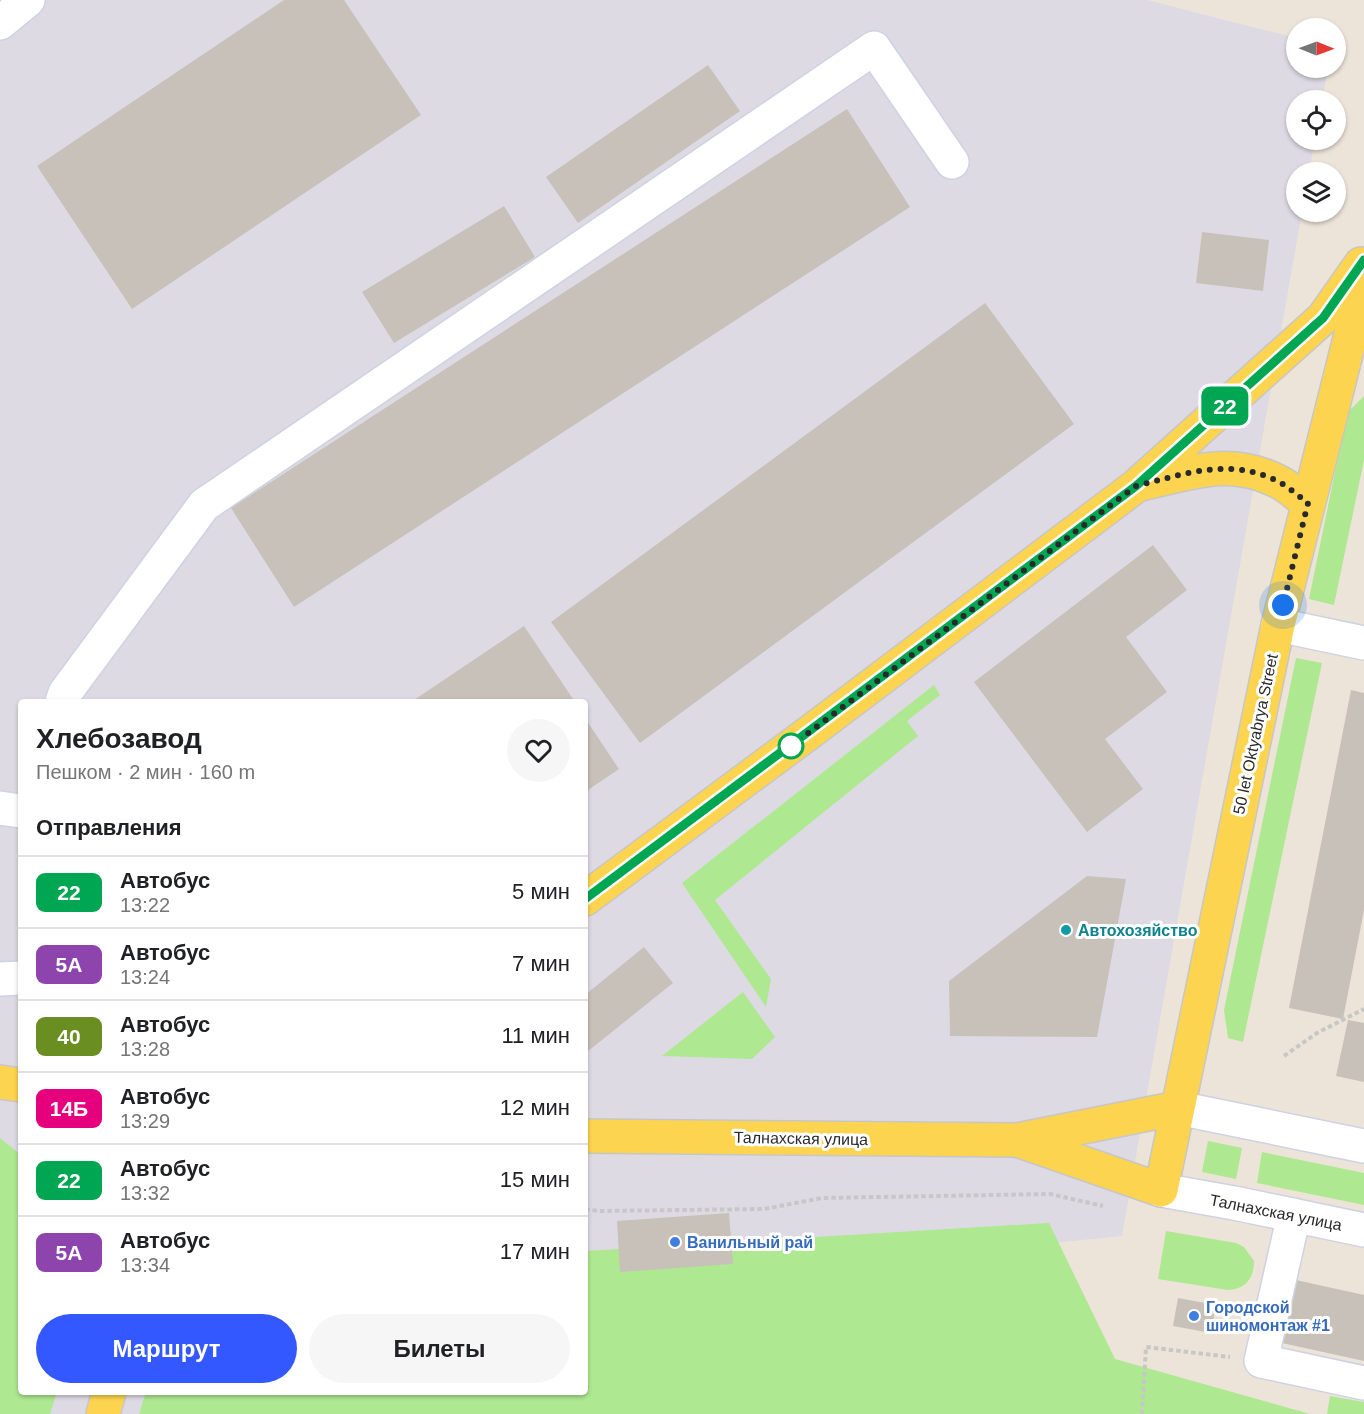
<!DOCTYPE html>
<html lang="ru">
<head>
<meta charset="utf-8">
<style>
	:root { --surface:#fff; --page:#f6f6f6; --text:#202124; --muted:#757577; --line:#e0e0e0; --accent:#3358ff }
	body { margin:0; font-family:Arial,sans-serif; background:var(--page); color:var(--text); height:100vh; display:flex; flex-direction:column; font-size:22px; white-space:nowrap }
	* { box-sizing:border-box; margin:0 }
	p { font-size:20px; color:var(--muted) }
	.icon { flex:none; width:33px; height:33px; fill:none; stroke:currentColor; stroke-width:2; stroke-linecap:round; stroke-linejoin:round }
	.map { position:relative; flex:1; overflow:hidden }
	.drawer { position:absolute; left:18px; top:699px; width:570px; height:696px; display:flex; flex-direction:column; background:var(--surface); border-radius:6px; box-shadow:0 2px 4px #0004 }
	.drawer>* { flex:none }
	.badge { padding:0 12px; border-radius:9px; font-size:21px; line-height:39px }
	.needle { width:39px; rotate:91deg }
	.fabs { position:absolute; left:1286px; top:18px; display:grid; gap:12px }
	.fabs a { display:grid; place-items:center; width:60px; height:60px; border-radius:50%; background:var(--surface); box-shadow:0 2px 4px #0004; font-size:30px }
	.you { position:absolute; width:30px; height:30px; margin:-15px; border:4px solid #fff; border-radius:50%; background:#1a73e8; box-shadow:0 0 0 9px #1a73e833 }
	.map>.badge { position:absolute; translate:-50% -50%; box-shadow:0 0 0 3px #fff }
	h2 { padding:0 18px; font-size:22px; line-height:54px }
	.round { display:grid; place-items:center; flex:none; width:63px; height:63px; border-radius:32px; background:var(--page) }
	.overview { display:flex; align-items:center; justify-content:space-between; height:102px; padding:0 18px }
	h1 { font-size:28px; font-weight:600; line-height:45px }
	.button { display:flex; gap:12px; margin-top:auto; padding:12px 18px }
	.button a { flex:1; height:69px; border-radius:36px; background:var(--accent); color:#fff; font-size:24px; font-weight:600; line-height:69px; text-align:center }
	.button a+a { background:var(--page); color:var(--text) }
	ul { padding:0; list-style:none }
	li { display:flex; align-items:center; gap:18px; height:72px; padding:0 18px; border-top:2px solid var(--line) }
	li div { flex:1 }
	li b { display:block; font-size:22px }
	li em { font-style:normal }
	li .badge { min-width:66px; font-weight:700; text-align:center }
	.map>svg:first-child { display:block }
</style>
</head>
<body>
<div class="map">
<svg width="1364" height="1414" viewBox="0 0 1364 1414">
	<rect width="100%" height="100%" fill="#ede4d9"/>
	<path fill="#dddae4" d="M0,0H1147L1296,38V68H1328L1322,100H1296V140H1315L1309,172H1296V212H1302L1122,1236L585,1290V702H21V1392H225L219,1414H0Z"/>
	<path fill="#aee890" d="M1364,396V460L1334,605L1309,599L1347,413Z
		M1296,658L1322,663L1243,1042L1228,1038L1224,1010Z
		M934,685L940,695L907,721L918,736L715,900L771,979L766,1007L682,883Z
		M743,992L775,1037L752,1059L662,1056Z
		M0,1138L21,1155V1392H57L50,1414H0Z
		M1208,1141L1242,1148L1236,1179L1202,1172Z
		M1262,1152L1364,1173V1205L1257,1183Z
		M1049,1223L1115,1359L1310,1414H139L146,1392H585V1251Z
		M1166,1231L1236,1243L1244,1247L1254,1261C1254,1278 1246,1289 1228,1290L1158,1279Z
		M1330,1396L1364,1402V1414H1327Z"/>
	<path fill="#c8c1b9" d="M284,0H344L421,115L132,309L37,166Z
		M708,65L740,111L578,223L546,177Z
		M847,109L910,207L294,607L231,508Z
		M504,206L535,257L394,343L362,292Z
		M1202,232L1269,240L1263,291L1196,283Z
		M985,303L1074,424L640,743L551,622Z
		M1153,545L1187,590L1126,637L1167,692L1105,739L1143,789L1087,832L974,682Z
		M524,626L575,702H411Z
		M1351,690L1364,693V910L1343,1019L1289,1008Z
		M585,718L619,769L585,792Z
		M1087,876L1126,879L1097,1037L950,1036L949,981Z
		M644,947L673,983L587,1052L585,1049V995Z
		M1348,1020L1364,1023V1082L1336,1076Z
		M729,1213L733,1264L620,1272L617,1221Z
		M1296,1280L1364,1295V1361L1282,1343Z
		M1178,1298L1216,1305L1211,1333L1173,1326Z"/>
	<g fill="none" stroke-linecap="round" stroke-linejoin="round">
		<defs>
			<path id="minor" d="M0,23L28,0
				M1278,625L1364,643
				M62,702L65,693L204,505L874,48L952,162
				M0,808L21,811
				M0,979L21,978
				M1178,1108L1364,1146
				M1161,1190L1234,1203L1364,1230
				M1294,1215L1261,1361L1364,1383"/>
			<path id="major" d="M1141,484C1189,473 1230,457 1277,481C1288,486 1298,496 1308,503
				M585,899L810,732L1136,486L1323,318L1361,264
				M0,1082L21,1085
				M585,1136L1017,1140L1178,1108
				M1017,1140L1161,1190L1278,625L1364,282
				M103,1414L109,1392"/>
		</defs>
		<use href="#minor" stroke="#ced2e3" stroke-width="36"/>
		<use href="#major" stroke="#c7c7c7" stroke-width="36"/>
		<path stroke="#c7c7c7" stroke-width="4" stroke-dasharray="4.5 3" stroke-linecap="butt" d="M1284,1056L1317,1033L1364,1009
			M585,1209L598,1211L764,1209L822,1198L1050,1194L1103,1206
			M1142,1414L1146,1347L1230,1357"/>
		<use href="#minor" stroke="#fff" stroke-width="33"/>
		<use href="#major" stroke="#fcd44f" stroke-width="33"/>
	</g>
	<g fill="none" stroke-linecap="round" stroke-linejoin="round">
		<defs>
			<path id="line" d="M585,899L1136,486L1323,318L1364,260"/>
		</defs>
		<use href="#line" stroke="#fff" stroke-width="14"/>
		<use href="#line" stroke="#00a651" stroke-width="9"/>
		<path stroke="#292929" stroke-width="6" stroke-dasharray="0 10.8" d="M791,746L1136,486C1185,474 1229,457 1277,481C1288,486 1298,496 1308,503L1283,605"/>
	</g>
	<circle fill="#fff" stroke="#00a651" stroke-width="3" cx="791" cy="746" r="12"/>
	<circle fill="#0f9aa8" stroke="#fff" stroke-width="2" cx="1066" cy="930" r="6"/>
	<g fill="#3f7fe0" stroke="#fff" stroke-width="2">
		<circle cx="675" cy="1242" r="6"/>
		<circle cx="1194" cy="1316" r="6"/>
	</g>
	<g text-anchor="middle" stroke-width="6" stroke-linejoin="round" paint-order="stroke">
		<g font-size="16" fill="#292929" stroke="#fff">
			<text transform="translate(1255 734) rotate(-78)" y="6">50 let Oktyabrya Street</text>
			<text transform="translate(801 1138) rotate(1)" y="6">Талнахская улица</text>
			<text transform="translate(1276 1212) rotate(11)" y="6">Талнахская улица</text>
		</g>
		<g font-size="16" font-weight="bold" fill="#0d838f" stroke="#fff" text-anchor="start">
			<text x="1078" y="936">Автохозяйство</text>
		</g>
		<g font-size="16" font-weight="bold" fill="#366cbe" stroke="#fff" text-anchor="start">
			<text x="687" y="1248">Ванильный рай</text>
			<text x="1206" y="1313">Городской<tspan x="1206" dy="18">шиномонтаж #1</tspan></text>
		</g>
	</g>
</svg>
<div class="fabs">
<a><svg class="needle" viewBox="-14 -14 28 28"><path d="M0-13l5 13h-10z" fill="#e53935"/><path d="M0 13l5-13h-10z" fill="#757577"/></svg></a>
<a><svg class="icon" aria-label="locate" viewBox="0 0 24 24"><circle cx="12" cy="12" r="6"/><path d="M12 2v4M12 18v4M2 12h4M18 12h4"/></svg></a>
<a><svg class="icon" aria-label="layers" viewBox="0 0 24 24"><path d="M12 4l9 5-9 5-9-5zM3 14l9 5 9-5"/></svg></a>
</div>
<div class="you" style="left:1283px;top:605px"></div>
<b class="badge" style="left:1225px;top:406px;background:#00a651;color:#fff">22</b>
<section class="drawer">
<div class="overview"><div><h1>Хлебозавод</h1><p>Пешком · 2 мин · 160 m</p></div><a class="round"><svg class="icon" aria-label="heart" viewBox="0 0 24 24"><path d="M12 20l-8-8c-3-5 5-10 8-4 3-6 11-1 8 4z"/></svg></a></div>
<h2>Отправления</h2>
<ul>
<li><span class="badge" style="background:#00a651;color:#fff">22</span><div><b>Автобус</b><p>13:22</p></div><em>5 мин</em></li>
<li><span class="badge" style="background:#8e44ad;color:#fff">5А</span><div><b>Автобус</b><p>13:24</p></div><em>7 мин</em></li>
<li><span class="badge" style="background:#6b8e23;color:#fff">40</span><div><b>Автобус</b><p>13:28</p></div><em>11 мин</em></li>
<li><span class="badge" style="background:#e6007e;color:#fff">14Б</span><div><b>Автобус</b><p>13:29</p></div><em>12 мин</em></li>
<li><span class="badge" style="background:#00a651;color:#fff">22</span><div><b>Автобус</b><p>13:32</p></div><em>15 мин</em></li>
<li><span class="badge" style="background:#8e44ad;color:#fff">5А</span><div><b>Автобус</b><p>13:34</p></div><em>17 мин</em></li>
</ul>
<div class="button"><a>Маршрут</a><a>Билеты</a></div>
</section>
</div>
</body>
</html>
